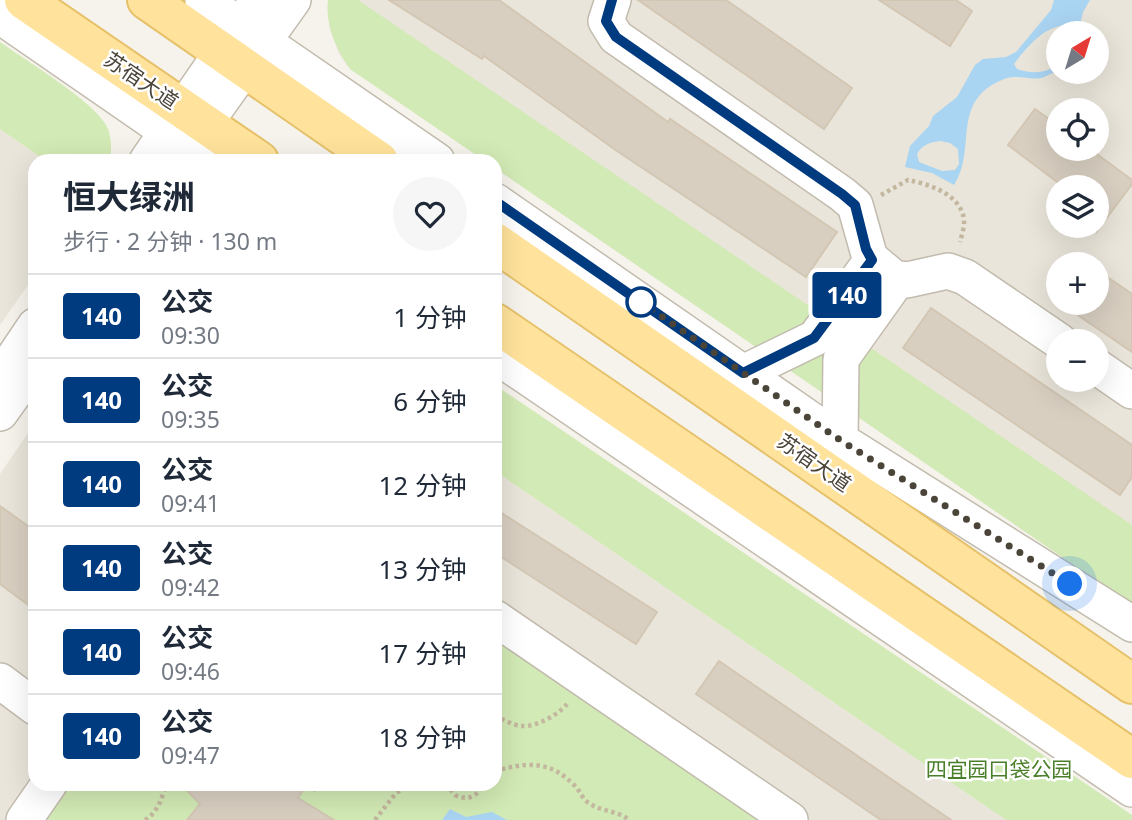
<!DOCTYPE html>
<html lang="zh">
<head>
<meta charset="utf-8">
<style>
	:root { --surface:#fff; --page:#f6f6f7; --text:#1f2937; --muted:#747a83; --line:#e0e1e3 }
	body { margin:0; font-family:"Noto Sans","Noto Sans SC",sans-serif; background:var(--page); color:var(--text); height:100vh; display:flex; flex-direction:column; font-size:26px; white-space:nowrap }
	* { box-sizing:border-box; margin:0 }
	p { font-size:23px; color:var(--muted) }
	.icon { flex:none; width:38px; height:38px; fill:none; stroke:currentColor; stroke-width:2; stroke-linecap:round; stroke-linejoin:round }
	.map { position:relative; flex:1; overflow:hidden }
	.sheet { position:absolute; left:28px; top:154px; width:474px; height:637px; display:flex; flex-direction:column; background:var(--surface); border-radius:21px; box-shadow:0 7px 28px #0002 }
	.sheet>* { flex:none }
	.badge { padding:0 14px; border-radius:5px; font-size:24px; line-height:46px }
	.needle { width:46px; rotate:38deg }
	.tools { position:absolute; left:1046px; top:21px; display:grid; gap:14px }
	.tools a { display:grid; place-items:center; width:63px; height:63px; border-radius:50%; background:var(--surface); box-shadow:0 7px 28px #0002; font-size:35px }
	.you { position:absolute; width:35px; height:35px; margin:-18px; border:5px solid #fff; border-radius:50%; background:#1a73e8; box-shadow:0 0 0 10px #1a73e833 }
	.map>.badge { position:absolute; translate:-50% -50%; box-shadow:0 0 0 4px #fff }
	.round { display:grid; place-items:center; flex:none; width:74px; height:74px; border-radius:37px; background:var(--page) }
	.overview { display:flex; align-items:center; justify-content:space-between; height:119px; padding:0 35px }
	h1 { font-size:33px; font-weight:700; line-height:52px }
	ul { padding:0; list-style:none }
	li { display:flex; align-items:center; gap:21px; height:84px; padding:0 35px; border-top:2px solid var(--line) }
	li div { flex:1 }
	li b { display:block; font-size:26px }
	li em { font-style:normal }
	li .badge { min-width:77px; font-weight:700; text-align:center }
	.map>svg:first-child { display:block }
</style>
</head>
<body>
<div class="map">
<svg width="1132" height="820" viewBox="0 0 1132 820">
	<rect width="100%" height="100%" fill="#f6f3ec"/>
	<path fill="#eae5da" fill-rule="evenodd" d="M328,0H1132V605L495,168V161H485L350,69L339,54L329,26ZM1059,33H1097V72H1059ZM1059,110H1097V149H1059ZM1059,187H1097V226H1059ZM1059,264H1097V303H1059ZM1059,341H1097V380H1059Z
		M0,129L46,161H35V275L0,325Z
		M35,423V784H495V471L1006,820H0V474Z"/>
	<path fill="#d2eab5" d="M328,0H358L1132,525V605L495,168V161H485L350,69C336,49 325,25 328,0Z
		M0,42C25,60 92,100 106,125C111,133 113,152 109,161H46L0,129Z
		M495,385L1132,815V820H1006L495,471Z
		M495,633L765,820H41L66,784H495Z"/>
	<path fill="#a9d4f2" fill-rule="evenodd" d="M1054,0H1090L1083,12L1078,33H1074L1072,27C1049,20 1027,47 1014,64L1017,69C1030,74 1048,74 1059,63L1057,71C1052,73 1047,76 1042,78C1030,80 1016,74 1004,79C949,101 978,148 954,185L932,173L905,167L910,146L929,126L933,116L957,97L975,65L983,59L1006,57L1016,52L1051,10ZM940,141L950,143L958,149L959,164L955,170L942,171L919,162L917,154C922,145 930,142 940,141Z
		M450,809L466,817L492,812L507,820H442Z"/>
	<path fill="#d8cfc1" stroke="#d3c7b4" stroke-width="2" d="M389,0H499L668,122L670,119L837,232L806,277L617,151L484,56L482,59Z
		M638,0H726L852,88L824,129Z
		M879,0H956L972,11L950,46Z
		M1035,109L1059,126V149H1090L1132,180V184L1097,231V187H1064L1008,145Z
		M1097,270L1132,294V352L1060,303H1097Z
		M931,308L1132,445V477L1120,495L903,348Z
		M0,506L35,531V610L0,584Z
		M495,509L657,612L636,644L495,553Z
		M719,661L951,820H881L696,694Z
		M181,784H307L298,798L334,820H187L200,804Z"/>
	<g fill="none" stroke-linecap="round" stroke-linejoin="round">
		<defs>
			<path id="minor" d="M203,0L437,161
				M613,0L606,21L616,37L842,194L855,205L870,258L894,278L907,280L948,271L965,277L1059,341
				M0,16L210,161
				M188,147L293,0
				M147,161L258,0
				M495,201L840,440L1132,624
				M495,355L1132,789
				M1097,367L1132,391
				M743,373L815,338L872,260
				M0,378L35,326
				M0,413L35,364
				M840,440L841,359L898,279
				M495,618L790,820
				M0,681L35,707
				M24,820L49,784"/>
			<path id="major" d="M24,0L259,161
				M147,0L379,161
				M495,242L1132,684
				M495,323L1132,759"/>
		</defs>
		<use href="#minor" stroke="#c2bbae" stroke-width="38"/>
		<use href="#major" stroke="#e6c16a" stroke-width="42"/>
		<path stroke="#c4b79f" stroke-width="4.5" stroke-dasharray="3.5 3.5" stroke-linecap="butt" d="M881,195L908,180C928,184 957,193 963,215C966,223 962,234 960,242
			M495,716C503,719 514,726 522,726C536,727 558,715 567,704
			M495,771C528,762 550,760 575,786C580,791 583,800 589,803C601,812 617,810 629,820
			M446,784L455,795C467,801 478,797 483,784
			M313,791L317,784
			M145,820C158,812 162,798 166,784
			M375,820L396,793L412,784"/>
		<use href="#minor" stroke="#fff" stroke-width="35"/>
		<use href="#major" stroke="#ffe39c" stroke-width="38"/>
	</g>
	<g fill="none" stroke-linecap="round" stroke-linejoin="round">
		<defs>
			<path id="line" d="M495,201L743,373L814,338L872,260L866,249L855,205L842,194L616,37L606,21L612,0"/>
		</defs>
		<use href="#line" stroke="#fff" stroke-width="16"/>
		<use href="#line" stroke="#003b80" stroke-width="10"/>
		<path stroke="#4b4439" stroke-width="7" stroke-dasharray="0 12.6" d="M641,302L631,295L840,440L1070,584"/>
	</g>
	<circle fill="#fff" stroke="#003b80" stroke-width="3.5" cx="641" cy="302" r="14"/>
	<g text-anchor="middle" stroke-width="5" stroke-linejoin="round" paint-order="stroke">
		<g font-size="21" fill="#4b4439" stroke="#fff">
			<text transform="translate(141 81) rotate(34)" y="7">苏宿大道</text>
			<text transform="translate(814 463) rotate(35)" y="7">苏宿大道</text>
		</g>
		<g font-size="21" fill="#4a7f2a" stroke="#fff">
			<text x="999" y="777">四宜园口袋公园</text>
		</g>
	</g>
</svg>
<div class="tools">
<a><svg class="needle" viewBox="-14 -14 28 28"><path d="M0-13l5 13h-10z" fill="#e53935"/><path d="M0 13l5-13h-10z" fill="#747a83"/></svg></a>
<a><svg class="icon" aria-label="locate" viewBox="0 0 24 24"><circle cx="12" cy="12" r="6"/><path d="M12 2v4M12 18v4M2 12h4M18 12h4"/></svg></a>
<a><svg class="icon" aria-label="layers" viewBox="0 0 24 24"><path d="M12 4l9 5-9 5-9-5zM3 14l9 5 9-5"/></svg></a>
<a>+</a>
<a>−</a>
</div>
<div class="you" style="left:1070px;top:584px"></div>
<b class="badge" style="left:847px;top:295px;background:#003b80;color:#fff">140</b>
<section class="sheet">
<div class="overview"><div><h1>恒大绿洲</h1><p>步行 · 2 分钟 · 130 m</p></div><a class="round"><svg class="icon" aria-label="heart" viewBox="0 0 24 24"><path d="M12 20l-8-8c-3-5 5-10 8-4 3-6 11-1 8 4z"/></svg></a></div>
<ul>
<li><span class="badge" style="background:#003b80;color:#fff">140</span><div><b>公交</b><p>09:30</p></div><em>1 分钟</em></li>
<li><span class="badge" style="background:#003b80;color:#fff">140</span><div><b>公交</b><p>09:35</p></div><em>6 分钟</em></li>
<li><span class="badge" style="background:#003b80;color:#fff">140</span><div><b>公交</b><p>09:41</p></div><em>12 分钟</em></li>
<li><span class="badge" style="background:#003b80;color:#fff">140</span><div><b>公交</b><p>09:42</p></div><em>13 分钟</em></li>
<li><span class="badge" style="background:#003b80;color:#fff">140</span><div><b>公交</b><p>09:46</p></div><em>17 分钟</em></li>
<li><span class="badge" style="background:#003b80;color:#fff">140</span><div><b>公交</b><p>09:47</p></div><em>18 分钟</em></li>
</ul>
</section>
</div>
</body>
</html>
